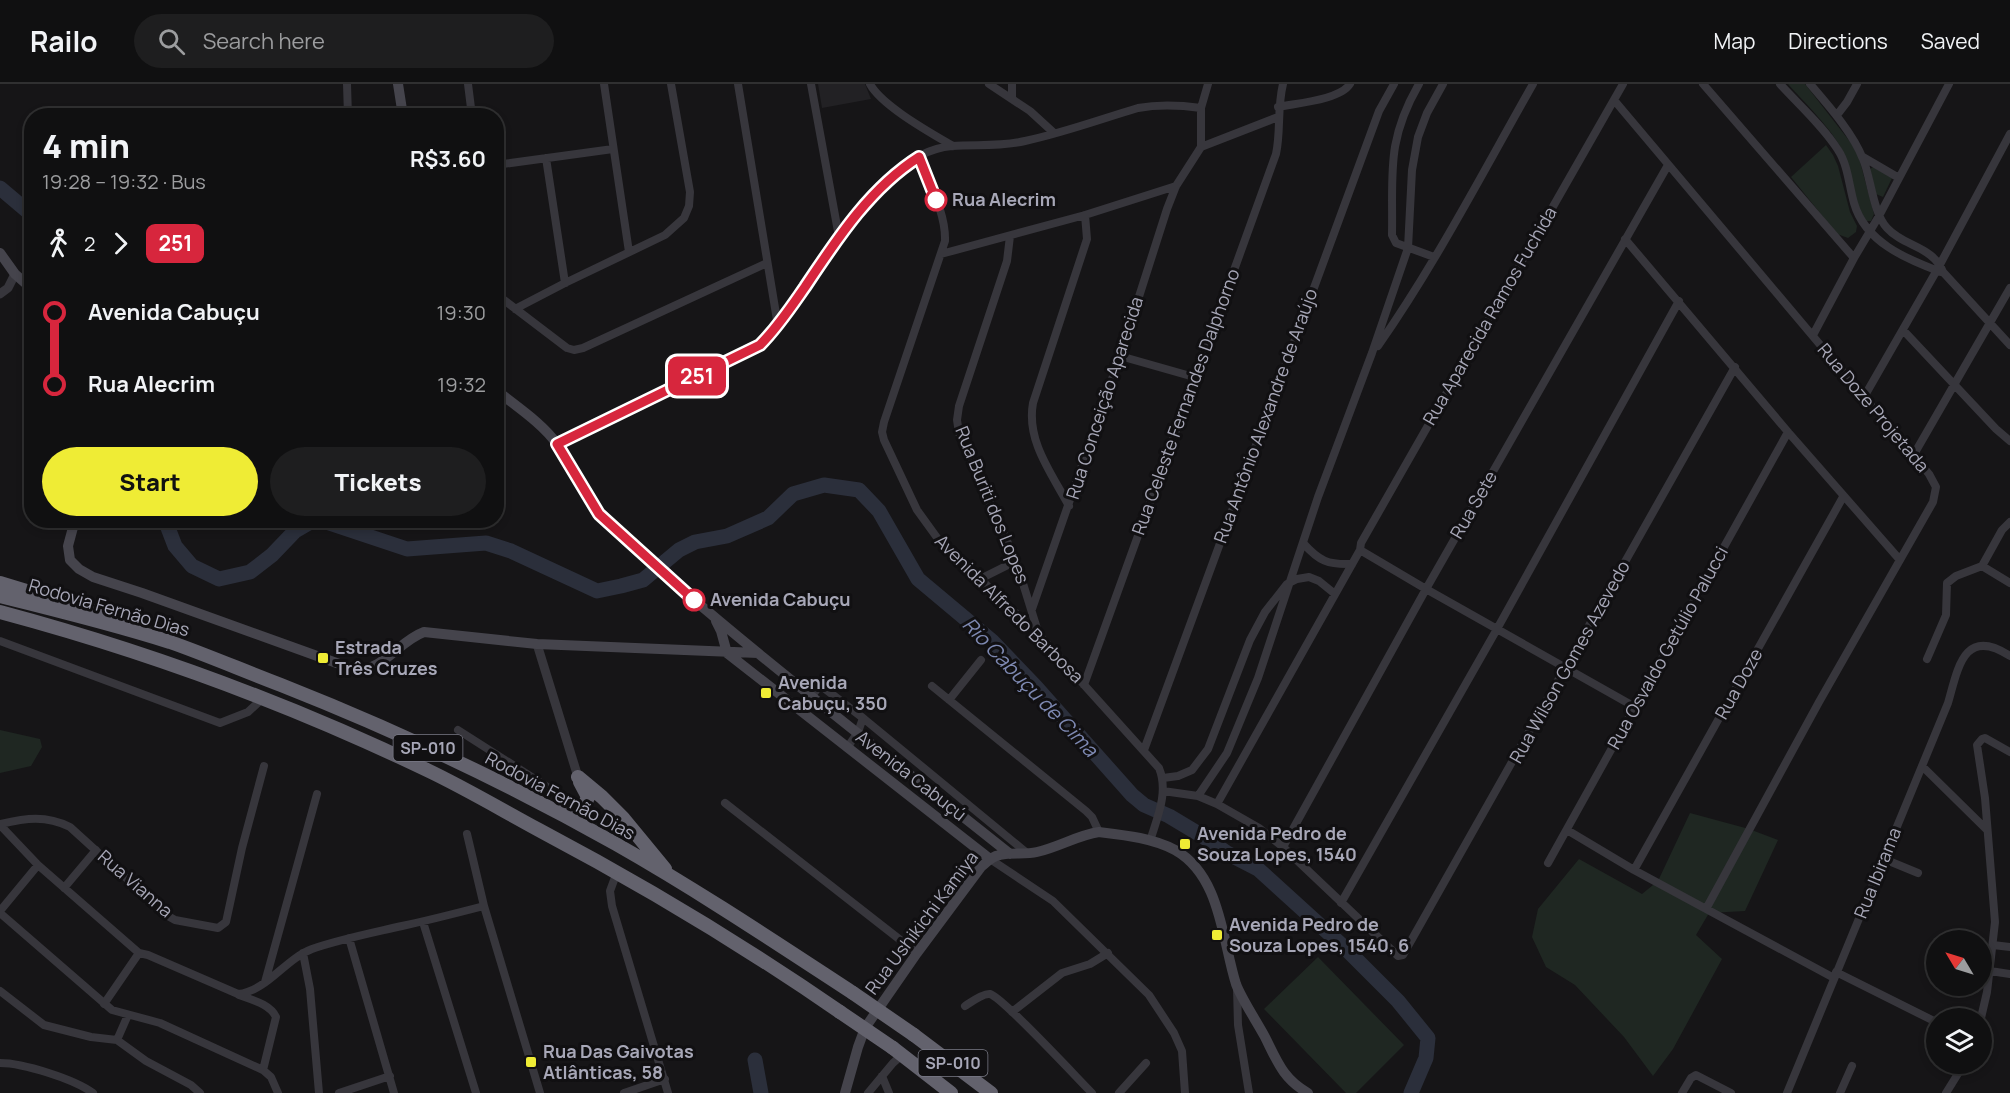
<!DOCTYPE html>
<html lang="en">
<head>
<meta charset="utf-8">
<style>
	:root { --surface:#101011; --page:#1e1e1f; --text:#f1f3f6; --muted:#9c9d9f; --line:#303031; --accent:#efec35 }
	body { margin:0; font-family:Manrope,sans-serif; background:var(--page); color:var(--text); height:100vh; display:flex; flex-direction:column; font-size:22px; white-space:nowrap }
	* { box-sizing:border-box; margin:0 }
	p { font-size:20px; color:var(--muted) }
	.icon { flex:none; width:33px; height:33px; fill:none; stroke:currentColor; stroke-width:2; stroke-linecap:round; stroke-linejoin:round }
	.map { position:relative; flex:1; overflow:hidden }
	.drawer { position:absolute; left:24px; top:24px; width:480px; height:420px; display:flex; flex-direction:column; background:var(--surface); border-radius:24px; box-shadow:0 3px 9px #0003,0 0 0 2px var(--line) }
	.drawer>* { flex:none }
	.badge { padding:0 12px; border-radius:9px; font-size:21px; line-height:39px }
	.needle { width:39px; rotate:308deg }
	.fabs { position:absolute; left:1926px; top:846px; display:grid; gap:12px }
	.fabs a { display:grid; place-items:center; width:66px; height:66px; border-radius:50%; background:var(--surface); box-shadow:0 3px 9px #0003,0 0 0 2px var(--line); font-size:30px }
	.map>.badge { position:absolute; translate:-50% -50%; box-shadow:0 0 0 3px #fff }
	.legs { display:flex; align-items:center; gap:9px; height:66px; padding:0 18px; font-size:20px }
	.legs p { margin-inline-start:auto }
	.overview { display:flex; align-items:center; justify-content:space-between; height:102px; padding:0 18px }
	h1 { font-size:33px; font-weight:800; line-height:45px }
	.button { display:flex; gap:12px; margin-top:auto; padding:12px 18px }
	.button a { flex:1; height:69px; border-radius:36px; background:var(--accent); color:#111; font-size:24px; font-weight:800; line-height:69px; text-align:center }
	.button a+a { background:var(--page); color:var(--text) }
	ul { padding:0 18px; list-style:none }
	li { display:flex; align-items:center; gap:21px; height:72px; font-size:22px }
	li i { display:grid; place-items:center; width:9px; height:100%; margin:0 8px; background:currentColor }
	li i::after { content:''; width:15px; height:15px; margin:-8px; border:4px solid; border-radius:50%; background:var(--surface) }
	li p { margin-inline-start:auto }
	li:first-child i { background:linear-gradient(#0000 50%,currentColor 0) }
	li:last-child i { background:linear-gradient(currentColor 50%,#0000 0) }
	header { display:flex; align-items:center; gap:36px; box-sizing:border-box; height:84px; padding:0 30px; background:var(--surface); border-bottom:2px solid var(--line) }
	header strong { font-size:28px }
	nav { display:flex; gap:33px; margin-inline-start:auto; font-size:21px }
	.search { width:420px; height:54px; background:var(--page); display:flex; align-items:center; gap:15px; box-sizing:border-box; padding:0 21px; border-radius:33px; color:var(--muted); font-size:22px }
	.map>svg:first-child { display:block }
</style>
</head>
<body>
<header>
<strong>Railo</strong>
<div class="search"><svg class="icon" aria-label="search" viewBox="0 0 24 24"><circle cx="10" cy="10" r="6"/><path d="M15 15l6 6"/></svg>Search here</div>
<nav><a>Map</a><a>Directions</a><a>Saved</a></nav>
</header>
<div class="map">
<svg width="2010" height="1009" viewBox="0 0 2010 1009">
	<rect width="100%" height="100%" fill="#161517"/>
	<path fill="#222124" d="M818,0H865L871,15L822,24Z"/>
	<path fill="#1f2722" d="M1788,0H1805L1851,59L1859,74L1874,130L1871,137H1866C1852,115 1852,89 1842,66C1832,45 1804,18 1788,0Z
		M1826,61L1833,71L1838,82L1850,128L1857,142L1856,148L1848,154L1837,150L1791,93Z
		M1873,83L1892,94L1883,113L1876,110L1870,85Z
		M0,646L40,655L42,663L31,682L0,689Z
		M1690,729L1749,745L1778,756L1745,827L1709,829L1696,851L1722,875L1673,965L1653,992L1624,953L1575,901L1546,883L1532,853L1538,825L1579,775L1642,810L1658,797Z
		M1318,873L1404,961L1356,1009H1346L1264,925Z"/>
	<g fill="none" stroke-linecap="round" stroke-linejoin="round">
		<path stroke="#2b2f3b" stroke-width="15" d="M0,104L32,131
			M165,436L175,462L192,482L219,495L250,488L272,471L295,447L314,436
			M320,436L407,465L486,459L511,467L597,507L621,502L643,496L679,466L695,458L727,452L768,434L793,410L824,401L859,406L879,427L918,495L992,557L1036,603L1132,711L1144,721L1169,732L1204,753L1227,769L1258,785L1345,864L1398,917L1428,954L1426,974L1411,1009
			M755,976L761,1009"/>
		<path stroke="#37363c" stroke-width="8" d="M347,0L348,32
			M468,0L472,32
			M604,0L629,168
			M738,0L778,242
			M811,0L839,153
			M870,0C882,22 931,49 953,62
			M989,0L1030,27L1054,49
			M1419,0C1386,57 1393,89 1392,151L1396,159L1434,173
			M1703,0L1854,174
			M1780,0C1799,21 1823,42 1838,66C1848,81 1849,102 1854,119C1865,158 1906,175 1941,188
			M1810,0C1828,21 1853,49 1863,75C1871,94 1873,129 1887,144C1904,163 1933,162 1943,188L2010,261
			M1012,13V0
			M1614,16L1929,390L1936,403L1933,418L1819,618L1706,825
			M1278,23C1297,19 1340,16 1350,0
			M1837,31L1847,18L1857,0
			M1201,63L1278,33
			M919,73C929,99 946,129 945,157L884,338L882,348L884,356L917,426L938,455L1040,552L1159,684C1169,708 1157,734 1150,757
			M1863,73L1899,94
			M546,74L565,199
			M496,81L613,65
			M1010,152L1007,177L959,322L957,336L959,349L1016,477L1039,551
			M1625,155L1788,348L1900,476
			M941,170L1085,131L1176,102
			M496,210L567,264L574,266L583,264L767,179
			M515,225L565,199L665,151L684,134L689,122L690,108L671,0
			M1903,246L1996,345L2010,357
			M1813,251L1854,174L1879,132L1949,0
			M1378,262C1436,179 1483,88 1533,0
			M1120,272L1194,293
			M1864,313L1937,186L2010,50
			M557,360L760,261C778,244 790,224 804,203C830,166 855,126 888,95C905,79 928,64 952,62C976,60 1000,63 1025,57C1063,49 1101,35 1138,24C1160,20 1179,21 1201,24
			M1913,372L2010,204
			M1069,422C1052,390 1026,357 1033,319L1087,155L1085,131
			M1303,459C1319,477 1328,481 1352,480
			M1360,466L1426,505L1635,623
			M1982,482L2010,499
			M980,495L1016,477
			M1032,525L1120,272L1167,125L1176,102L1201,63V24L1208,0
			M0,557L220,639L248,628L262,615
			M1927,575L1946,531L1947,499L1956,492L1982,482L2002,446L2010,438
			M1084,601L1276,70C1281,47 1277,24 1283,0
			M932,602L1086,727L1092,733L1099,748
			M812,612L820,601L863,634L1027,769
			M949,616L981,576
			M458,646L582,725
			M847,664L858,648L863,634
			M1144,666L1379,27L1394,0
			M1922,682L1986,745
			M1163,694L1178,692L1192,686L1208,665L1250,556L1265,528L1287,500L1297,495L1309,493L1319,497L1335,510
			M1163,707L1198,712L1217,720L1259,744L1283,763L1398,872L1403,871L1735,283
			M1198,712L1227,669L1258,594L1318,413L1372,269L1408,164L1412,86L1418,53L1427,29L1443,0
			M725,719L917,869
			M1217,720L1360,466L1361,459L1623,0
			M0,740C26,734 46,731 70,743L168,832L175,836L218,844L226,838L242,764L264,682
			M0,741L38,781L139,869L148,871L238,910C267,907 285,875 312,865C341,855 372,849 402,842C430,836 457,829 484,822
			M1567,746L1634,786L1834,894
			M467,750L484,822L540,1009
			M1283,763L1426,505L1668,81
			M990,775L1053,817L1149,911L1174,949L1182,967L1185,1009
			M1884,775L1918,789
			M1548,779L1788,348
			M1634,786L1843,413
			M617,788L610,807L612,822L668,1009
			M64,804L96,766
			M1341,819L1497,545L1679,217
			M0,827L38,781
			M0,829L112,926L160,939L263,986L271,993L278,1009
			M423,838L476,1009
			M349,854L394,1009
			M1993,861L2010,863
			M303,869L310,905L319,1009
			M1990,887L2010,890
			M1836,888L1936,938
			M265,898L317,710
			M1237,904L1238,941L1249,1009
			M0,907L44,941L91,953L117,956L146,977L191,1001L200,1009
			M239,911C252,916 270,920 276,933L263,986
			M104,920L139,869
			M965,922C971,918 983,909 990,910C1002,913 1078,995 1092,1009
			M1012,928L1062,889L1090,880L1108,869
			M1981,934L1987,908L1995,838L1985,714L1977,661L1982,655L1985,654L2010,668
			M117,956L128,931
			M0,979C23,979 74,995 93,1009
			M882,992L889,1009
			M339,1009L390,992
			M624,1009L665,995
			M868,1009L893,979L902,971
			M1119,1009L1146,979
			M1682,1009L1691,994L1696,991L1731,1009
			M1787,1009L1948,619C1958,584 1964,542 2010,572
			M1840,1009L1852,982
			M1946,1009L1964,980"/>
		<path stroke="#37363c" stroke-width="9" d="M0,210L8,204L15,190
			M537,560L578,693"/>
		<path stroke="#45444c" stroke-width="10" d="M398,0L403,32
			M0,169L15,190L32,205
			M496,306C517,323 542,339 557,360C577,388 587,420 612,444C739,559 876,663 1010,770
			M75,436L68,462L70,476L79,485L93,493L142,509L356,586C384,586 399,557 424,548L537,560L758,569
			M716,537L721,547L727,569
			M727,569L990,775
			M845,1009L858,963L865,944L917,869L981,783C987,778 992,772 1000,771C1013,768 1025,771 1037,768C1059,763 1078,751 1099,748C1124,751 1153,754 1175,766C1221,792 1222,856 1236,900C1241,914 1257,938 1265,953C1277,977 1283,995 1308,1009"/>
		<path stroke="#63626d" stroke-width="14" d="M0,499L125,537
			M0,512C57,526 114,540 170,558C207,571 244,587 281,601C395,646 508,699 616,760C697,806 775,858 853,909
			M0,528C146,567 290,620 427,686C465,704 502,726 539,746C643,801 743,861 840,928
			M578,693L602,713L623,734L665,785
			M559,726L573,728L583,725L588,713L580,698
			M914,951L991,1009
			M893,964L951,1009"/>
		<path stroke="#63626d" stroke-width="14" d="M853,909L914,951
			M840,928L893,964"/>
	</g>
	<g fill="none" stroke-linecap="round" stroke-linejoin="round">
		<defs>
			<path id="line-1" d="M694,516L599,430L557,360L760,261C778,243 791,223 805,203C837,155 870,104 919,73L936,116"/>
		</defs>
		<use href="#line-1" stroke="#fff" stroke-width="14"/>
		<use href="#line-1" stroke="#d7263d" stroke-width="9"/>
	</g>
	<g fill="#fff" stroke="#d7263d" stroke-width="3">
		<circle cx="936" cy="116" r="10"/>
		<circle cx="694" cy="516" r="10"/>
	</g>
	<g fill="#efec35" stroke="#111012" stroke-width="2">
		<rect x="317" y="568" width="12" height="12" rx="3"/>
		<rect x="760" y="603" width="12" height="12" rx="3"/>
		<rect x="1179" y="754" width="12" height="12" rx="3"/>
		<rect x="1211" y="845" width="12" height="12" rx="3"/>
		<rect x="525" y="972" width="12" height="12" rx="3"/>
	</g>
	<g text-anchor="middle" stroke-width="6" stroke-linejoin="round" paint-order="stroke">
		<g fill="#111012" stroke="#7a7a86" stroke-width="1.5">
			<rect x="393.5" y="651" width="69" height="26" rx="4.5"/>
			<rect x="918.5" y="966" width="69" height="26" rx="4.5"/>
		</g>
		<g font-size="16" font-weight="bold" fill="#a7a7b7">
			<text x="428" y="670">SP-010</text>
			<text x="953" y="985">SP-010</text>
		</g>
		<g font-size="18" font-weight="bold" fill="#a7a7b7" stroke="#111012" text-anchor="start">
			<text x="952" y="122">Rua Alecrim</text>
			<text x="710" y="522">Avenida Cabuçu</text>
		</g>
		<g font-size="18" fill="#a7a7b7" stroke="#111012">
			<text transform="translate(1490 232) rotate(-60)" y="6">Rua Aparecida Ramos Fuchida</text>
			<text transform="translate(1105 314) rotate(-72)" y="6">Rua Conceição Aparecida</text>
			<text transform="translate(1186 318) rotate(-70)" y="6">Rua Celeste Fernandes Dalphorno</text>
			<text transform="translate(1873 324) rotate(50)" y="6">Rua Doze Projetada</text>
			<text transform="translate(1266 332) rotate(-70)" y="6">Rua Antônio Alexandre de Araújo</text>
			<text transform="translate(992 421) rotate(68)" y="6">Rua Buriti dos Lopes</text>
			<text transform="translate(1474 421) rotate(-60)" y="6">Rua Sete</text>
			<text transform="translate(109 524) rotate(16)" y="6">Rodovia Fernão Dias</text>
			<text transform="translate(1009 525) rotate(45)" y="6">Avenida Alfredo Barbosa</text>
			<text transform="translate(1668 564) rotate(-61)" y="6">Rua Osvaldo Getúlio Palucci</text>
			<text transform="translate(1570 578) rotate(-61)" y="6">Rua Wilson Gomes Azevedo</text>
			<text transform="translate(1739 600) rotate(-61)" y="6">Rua Doze</text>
			<text transform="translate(911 692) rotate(38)" y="6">Avenida Cabuçú</text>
			<text transform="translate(560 712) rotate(28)" y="6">Rodovia Fernão Dias</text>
			<text transform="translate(1878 789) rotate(-68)" y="6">Rua Ibirama</text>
			<text transform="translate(135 800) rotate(41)" y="6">Rua Vianna</text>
			<text transform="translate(922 839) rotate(-53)" y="6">Rua Ushikichi Kamiya</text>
		</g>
		<g font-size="18" font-weight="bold" fill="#a7a7b7" stroke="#111012" text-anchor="start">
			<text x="335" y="570">Estrada<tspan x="335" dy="21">Três Cruzes</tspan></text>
			<text x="778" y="605">Avenida<tspan x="778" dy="21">Cabuçu, 350</tspan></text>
			<text x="1197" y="756">Avenida Pedro de<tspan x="1197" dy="21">Souza Lopes, 1540</tspan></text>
			<text x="1229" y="847">Avenida Pedro de<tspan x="1229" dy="21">Souza Lopes, 1540, 6</tspan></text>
			<text x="543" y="974">Rua Das Gaivotas<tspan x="543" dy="21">Atlânticas, 58</tspan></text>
		</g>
		<g font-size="20" font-style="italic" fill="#7e89b2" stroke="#111012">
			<text transform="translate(1030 603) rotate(46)" y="7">Rio Cabuçu de Cima</text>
		</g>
	</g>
</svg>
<div class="fabs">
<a><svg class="needle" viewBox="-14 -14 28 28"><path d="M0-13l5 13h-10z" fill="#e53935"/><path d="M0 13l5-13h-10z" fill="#9c9d9f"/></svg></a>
<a><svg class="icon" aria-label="layers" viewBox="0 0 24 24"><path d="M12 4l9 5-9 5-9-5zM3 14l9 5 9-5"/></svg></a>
</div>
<b class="badge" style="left:697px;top:292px;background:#d7263d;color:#fff">251</b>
<section class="drawer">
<div class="overview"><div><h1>4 min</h1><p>19:28 – 19:32 · Bus</p></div><b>R$3.60</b></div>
<div class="legs"><svg class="icon" aria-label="walk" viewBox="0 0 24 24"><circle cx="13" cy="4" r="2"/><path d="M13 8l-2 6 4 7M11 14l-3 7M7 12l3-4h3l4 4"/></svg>2<svg class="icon" aria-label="forward" viewBox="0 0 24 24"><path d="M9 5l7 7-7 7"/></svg><b class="badge" style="background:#d7263d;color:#fff">251</b></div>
<ul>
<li><i style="color:#d7263d"></i><b>Avenida Cabuçu</b><p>19:30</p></li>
<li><i style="color:#d7263d"></i><b>Rua Alecrim</b><p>19:32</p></li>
</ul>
<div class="button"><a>Start</a><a>Tickets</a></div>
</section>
</div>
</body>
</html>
